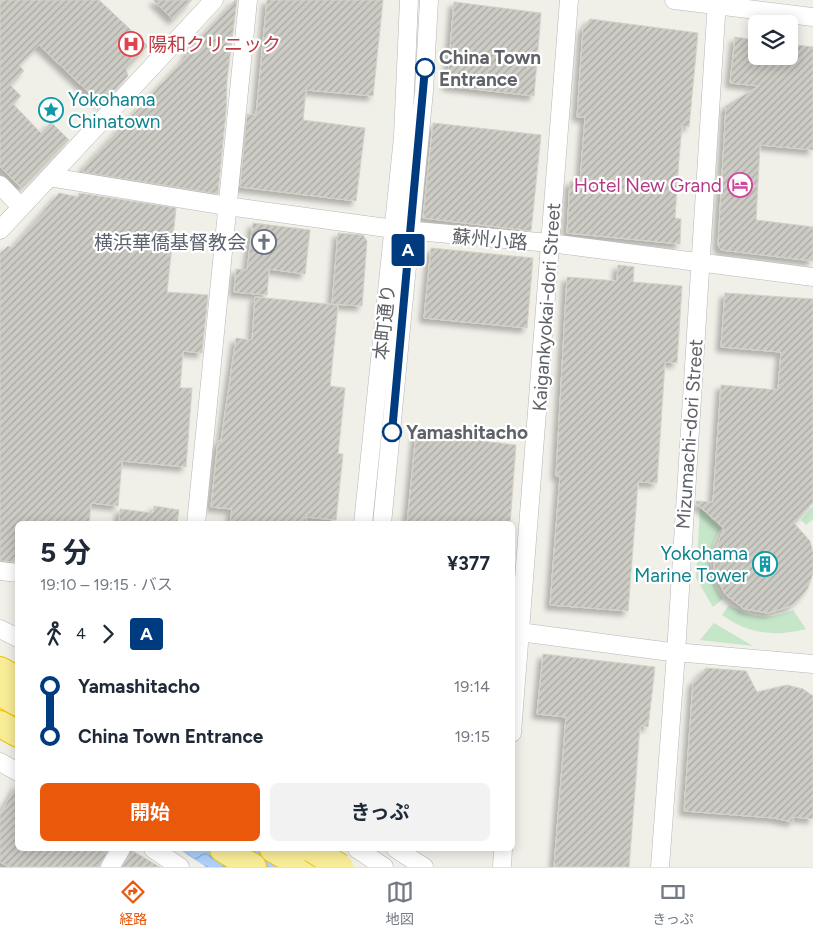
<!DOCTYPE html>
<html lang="ja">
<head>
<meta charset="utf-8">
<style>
	:root { --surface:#fff; --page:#f2f2f3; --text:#1f2937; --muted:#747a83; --line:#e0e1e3; --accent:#ea580c }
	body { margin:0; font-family:Figtree,"Noto Sans JP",sans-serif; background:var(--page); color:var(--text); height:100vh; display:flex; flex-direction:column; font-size:19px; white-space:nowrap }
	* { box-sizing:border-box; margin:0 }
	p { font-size:16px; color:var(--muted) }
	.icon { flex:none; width:28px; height:28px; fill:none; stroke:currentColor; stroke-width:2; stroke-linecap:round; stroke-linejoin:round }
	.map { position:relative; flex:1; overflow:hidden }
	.sheet { position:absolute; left:15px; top:521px; width:500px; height:330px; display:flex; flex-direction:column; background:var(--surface); border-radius:8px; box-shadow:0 2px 12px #0003 }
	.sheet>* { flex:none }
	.badge { padding:0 10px; border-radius:4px; font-size:18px; line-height:32px }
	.tools { position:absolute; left:748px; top:15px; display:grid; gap:10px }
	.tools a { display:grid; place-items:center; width:50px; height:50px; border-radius:8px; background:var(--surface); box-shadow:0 2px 12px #0003; font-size:25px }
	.map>.badge { position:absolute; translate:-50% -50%; box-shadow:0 0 0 2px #fff }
	.legs { display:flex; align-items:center; gap:8px; height:55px; padding:0 25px; font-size:16px }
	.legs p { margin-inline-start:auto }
	.head { display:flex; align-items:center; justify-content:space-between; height:85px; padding:0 25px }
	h1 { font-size:28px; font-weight:700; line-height:38px }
	.cta { display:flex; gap:10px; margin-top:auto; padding:10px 25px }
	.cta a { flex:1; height:58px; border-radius:8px; background:var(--accent); color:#fff; font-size:20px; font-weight:700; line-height:58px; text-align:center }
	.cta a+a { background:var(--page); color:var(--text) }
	ul { padding:0 25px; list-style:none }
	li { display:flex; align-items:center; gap:18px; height:50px; font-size:19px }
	li i { display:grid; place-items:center; width:8px; height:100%; margin:0 6px; background:currentColor }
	li i::after { content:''; width:12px; height:12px; margin:-6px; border:4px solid; border-radius:50%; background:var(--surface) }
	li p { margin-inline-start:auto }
	li:first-child i { background:linear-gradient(#0000 50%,currentColor 0) }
	li:last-child i { background:linear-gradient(currentColor 50%,#0000 0) }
	.dock { display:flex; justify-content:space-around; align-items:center; height:70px; border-top:1px solid var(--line); background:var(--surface); font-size:14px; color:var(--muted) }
	.dock a { display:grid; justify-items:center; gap:2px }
	.dock .on { color:var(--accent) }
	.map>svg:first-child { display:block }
</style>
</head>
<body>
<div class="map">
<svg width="813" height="867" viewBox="0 0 813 867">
	<defs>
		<pattern id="water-waves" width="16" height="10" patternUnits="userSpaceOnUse" patternTransform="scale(1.25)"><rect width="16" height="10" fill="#adcffb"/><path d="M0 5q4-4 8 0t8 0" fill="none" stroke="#90abcf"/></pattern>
		<pattern id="building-hatch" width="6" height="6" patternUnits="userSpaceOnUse" patternTransform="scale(1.25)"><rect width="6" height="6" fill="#cccbc4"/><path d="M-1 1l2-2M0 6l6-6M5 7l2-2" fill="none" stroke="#a9a8a3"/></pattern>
		<filter id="shadow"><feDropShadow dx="-4.5" dy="4.5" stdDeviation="2.5" flood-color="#0004"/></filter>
	</defs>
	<rect width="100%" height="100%" fill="#f0efe8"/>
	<path fill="#c6e6ca" d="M813,506V519L806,525L801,520Z
		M700,508L721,528C706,552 706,576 723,599L713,607L696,578Z
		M729,605C752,619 769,620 793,610L806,629C775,637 748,634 722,615Z
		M714,623L753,646L700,640Z"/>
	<path fill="url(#water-waves)" d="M179,849H301L330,867H206Z"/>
	<path fill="url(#building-hatch)" stroke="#d5d2c6" filter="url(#shadow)" d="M0,0H99L148,46L126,69L128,76L101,104L39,45L19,65L24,71L10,85L21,96L13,104L41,133L51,122L69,140L22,188L0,167Z
		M153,0H192L173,20Z
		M235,0H237L227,80L226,111L218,194L83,172L84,167L187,56L186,54Z
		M267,0H383L373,96L306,90L303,120L365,128L356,201L240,187L247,114L256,115Z
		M454,2L541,13L534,96L447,86Z
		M590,19L698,33L689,127L682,126L679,158L675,218L681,219L680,244L567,233L570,181L580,182L585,117H577L583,29Z
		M735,37L756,40V56H789V44L813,47V150L760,145L756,220L813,227V261L721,250L718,245L726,106L759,86L730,83Z
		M433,123L541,135L531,231L423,218Z
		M59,193L78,197L79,193L176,208L167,292L208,295L202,353L183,351L180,388H192L186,467L122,461L118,506L91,503L89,524H18V562L0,561V254L8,246L12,248Z
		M253,223L310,230L305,274L269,269L267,295L234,292L236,269L247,270Z
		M338,233L363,235L367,241L362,306L332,304Z
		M431,248L533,258L527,328L424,318Z
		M618,265L634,267L633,282L682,286L677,363L665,362L657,483L638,482L628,611L550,605L560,476H556L567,277L617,281Z
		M725,293L813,299V503L794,523L810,541L813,552V573L808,588L800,598L791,606L768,613L744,609L725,594L714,572V560L716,548L724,528L696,503V501L713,502L721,385L778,390L781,352L721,347Z
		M255,297L338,305L330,386L345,388L338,454H343L336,520L306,517V524H230L232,509L211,507L218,441H221L236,338L252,340Z
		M416,433L516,445L510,524H407Z
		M154,506L179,510L177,524H119L120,509L153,513Z
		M543,654L655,667L648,727L640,726L629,867H554L566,717L537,714Z
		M706,668L746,671L757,692L787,685L803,689L813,696V819L793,817V822L774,818L684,811L693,683Z
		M18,783V849H109L99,867H9L0,862V814Z
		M131,850L160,867H122Z"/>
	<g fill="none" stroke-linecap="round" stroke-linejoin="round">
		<defs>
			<path id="minor" d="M674,0L813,17
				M49,177L227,206L394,229L550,243L813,277
				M0,185L21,207
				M0,230L214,0
				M196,524L248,0
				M363,524L403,137L409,0
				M382,524L424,91L429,0
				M0,571L18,573
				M0,629L18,638
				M512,631L663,651L813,664
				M512,733L569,0
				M0,762L18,772
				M153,849L180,867
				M357,849L384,867
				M396,849L424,867
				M110,867L121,849
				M502,867L503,849
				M660,867L676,653L717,0"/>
			<path id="highway" d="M0,670L18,680
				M0,693L18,703
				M0,724L18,734
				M223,849L253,867
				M273,849L304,867"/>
		</defs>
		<use href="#minor" stroke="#b5b7bb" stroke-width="19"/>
		<use href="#highway" stroke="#edc20b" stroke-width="28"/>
		<use href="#minor" stroke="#fff" stroke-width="18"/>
		<use href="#highway" stroke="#f8ec97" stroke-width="26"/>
		<defs>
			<path id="highway-bridge" d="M312,849L340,867"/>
		</defs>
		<use href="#highway-bridge" stroke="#edc20b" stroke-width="28" stroke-linecap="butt"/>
		<use href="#highway-bridge" stroke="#f8ec97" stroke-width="26"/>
	</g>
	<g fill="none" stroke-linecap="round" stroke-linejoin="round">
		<defs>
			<path id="line-1" d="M392,432L425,68"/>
		</defs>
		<use href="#line-1" stroke="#fff" stroke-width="11"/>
		<use href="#line-1" stroke="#003b80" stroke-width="8"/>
	</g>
	<defs>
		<symbol id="hospital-ring" viewBox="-11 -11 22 22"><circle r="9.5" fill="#fff" stroke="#e0444e" stroke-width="1.5"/><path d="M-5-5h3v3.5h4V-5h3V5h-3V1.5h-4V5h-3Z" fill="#e0444e"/></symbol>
		<symbol id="sight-ring" viewBox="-11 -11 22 22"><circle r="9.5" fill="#fff" stroke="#0f9aa8" stroke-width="1.5"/><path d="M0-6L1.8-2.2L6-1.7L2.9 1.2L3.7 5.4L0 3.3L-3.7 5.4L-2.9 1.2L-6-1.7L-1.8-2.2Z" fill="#0f9aa8"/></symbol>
		<symbol id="hotel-ring" viewBox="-11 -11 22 22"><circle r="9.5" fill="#fff" stroke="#d1479c" stroke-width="1.5"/><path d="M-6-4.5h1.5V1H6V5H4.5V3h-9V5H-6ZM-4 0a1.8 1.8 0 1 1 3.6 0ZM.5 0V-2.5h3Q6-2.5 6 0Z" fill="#d1479c"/></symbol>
		<symbol id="church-ring" viewBox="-11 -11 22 22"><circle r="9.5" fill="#fff" stroke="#6b7280" stroke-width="1.5"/><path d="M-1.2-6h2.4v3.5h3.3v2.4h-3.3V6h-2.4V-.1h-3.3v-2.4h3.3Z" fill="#6b7280"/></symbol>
		<symbol id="building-ring" viewBox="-11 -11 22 22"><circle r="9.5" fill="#fff" stroke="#0f9aa8" stroke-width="1.5"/><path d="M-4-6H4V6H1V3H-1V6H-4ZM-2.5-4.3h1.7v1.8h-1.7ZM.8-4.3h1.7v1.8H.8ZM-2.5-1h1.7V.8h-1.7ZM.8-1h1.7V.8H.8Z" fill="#0f9aa8"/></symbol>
	</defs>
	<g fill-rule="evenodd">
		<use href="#hospital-ring" x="117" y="30" width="28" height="28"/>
		<use href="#sight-ring" x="37" y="96" width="28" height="28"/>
		<use href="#hotel-ring" x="726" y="171" width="28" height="28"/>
		<use href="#church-ring" x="250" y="228" width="28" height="28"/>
		<use href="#building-ring" x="751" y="550" width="28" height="28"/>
	</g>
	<g fill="#fff" stroke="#003b80" stroke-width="2.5">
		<circle cx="425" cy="68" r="9"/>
		<circle cx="392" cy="432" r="9"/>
	</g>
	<g text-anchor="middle" stroke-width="4.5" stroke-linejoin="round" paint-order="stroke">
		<g font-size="19" fill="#be3a42" stroke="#fff" text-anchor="start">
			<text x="148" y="51">陽和クリニック</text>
		</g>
		<g font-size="19" font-weight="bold" fill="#5f6267" stroke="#fff" text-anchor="start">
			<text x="439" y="64">China Town<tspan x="439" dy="22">Entrance</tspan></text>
			<text x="406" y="439">Yamashitacho</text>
		</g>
		<g font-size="19" fill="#0d838f" stroke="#fff" text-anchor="start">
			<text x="68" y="106">Yokohama<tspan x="68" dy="22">Chinatown</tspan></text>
			<text x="748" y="560" text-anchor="end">Yokohama<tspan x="748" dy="22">Marine Tower</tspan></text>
		</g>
		<g font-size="19" fill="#b23c85" stroke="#fff" text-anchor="end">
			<text x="722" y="192">Hotel New Grand</text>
		</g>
		<g font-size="19" fill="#5f6267" stroke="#fff">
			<text transform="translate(490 239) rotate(5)" y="7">蘇州小路</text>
			<text transform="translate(546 307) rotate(-86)" y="7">Kaigankyokai-dori Street</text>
			<text transform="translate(384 322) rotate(-84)" y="7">本町通り</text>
			<text transform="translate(689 434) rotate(-86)" y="7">Mizumachi-dori Street</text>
		</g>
		<g font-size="19" fill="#5b616d" stroke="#fff" text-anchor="end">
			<text x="246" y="249">横浜華僑基督教会</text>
		</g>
	</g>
</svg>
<div class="tools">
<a><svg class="icon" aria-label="layers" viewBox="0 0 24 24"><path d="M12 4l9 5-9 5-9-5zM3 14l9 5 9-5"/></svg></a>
</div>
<b class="badge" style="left:408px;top:250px;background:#003b80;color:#fff">A</b>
<section class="sheet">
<div class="head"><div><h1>5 分</h1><p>19:10 – 19:15 · バス</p></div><b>¥377</b></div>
<div class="legs"><svg class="icon" aria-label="walk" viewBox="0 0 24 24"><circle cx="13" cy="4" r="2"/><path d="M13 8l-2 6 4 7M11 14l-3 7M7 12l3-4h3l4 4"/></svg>4<svg class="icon" aria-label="forward" viewBox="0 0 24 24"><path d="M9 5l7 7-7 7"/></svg><b class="badge" style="background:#003b80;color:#fff">A</b></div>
<ul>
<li><i style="color:#003b80"></i><b>Yamashitacho</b><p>19:14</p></li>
<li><i style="color:#003b80"></i><b>China Town Entrance</b><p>19:15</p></li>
</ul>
<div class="cta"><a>開始</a><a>きっぷ</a></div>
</section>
</div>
<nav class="dock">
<a class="on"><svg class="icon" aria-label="directions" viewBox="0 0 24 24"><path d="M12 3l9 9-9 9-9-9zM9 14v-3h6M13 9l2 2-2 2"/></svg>経路</a>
<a><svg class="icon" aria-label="map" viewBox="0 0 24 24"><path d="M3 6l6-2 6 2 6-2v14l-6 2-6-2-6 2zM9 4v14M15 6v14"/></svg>地図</a>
<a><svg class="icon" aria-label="tickets" viewBox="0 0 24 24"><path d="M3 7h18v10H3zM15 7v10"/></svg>きっぷ</a>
</nav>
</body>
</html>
